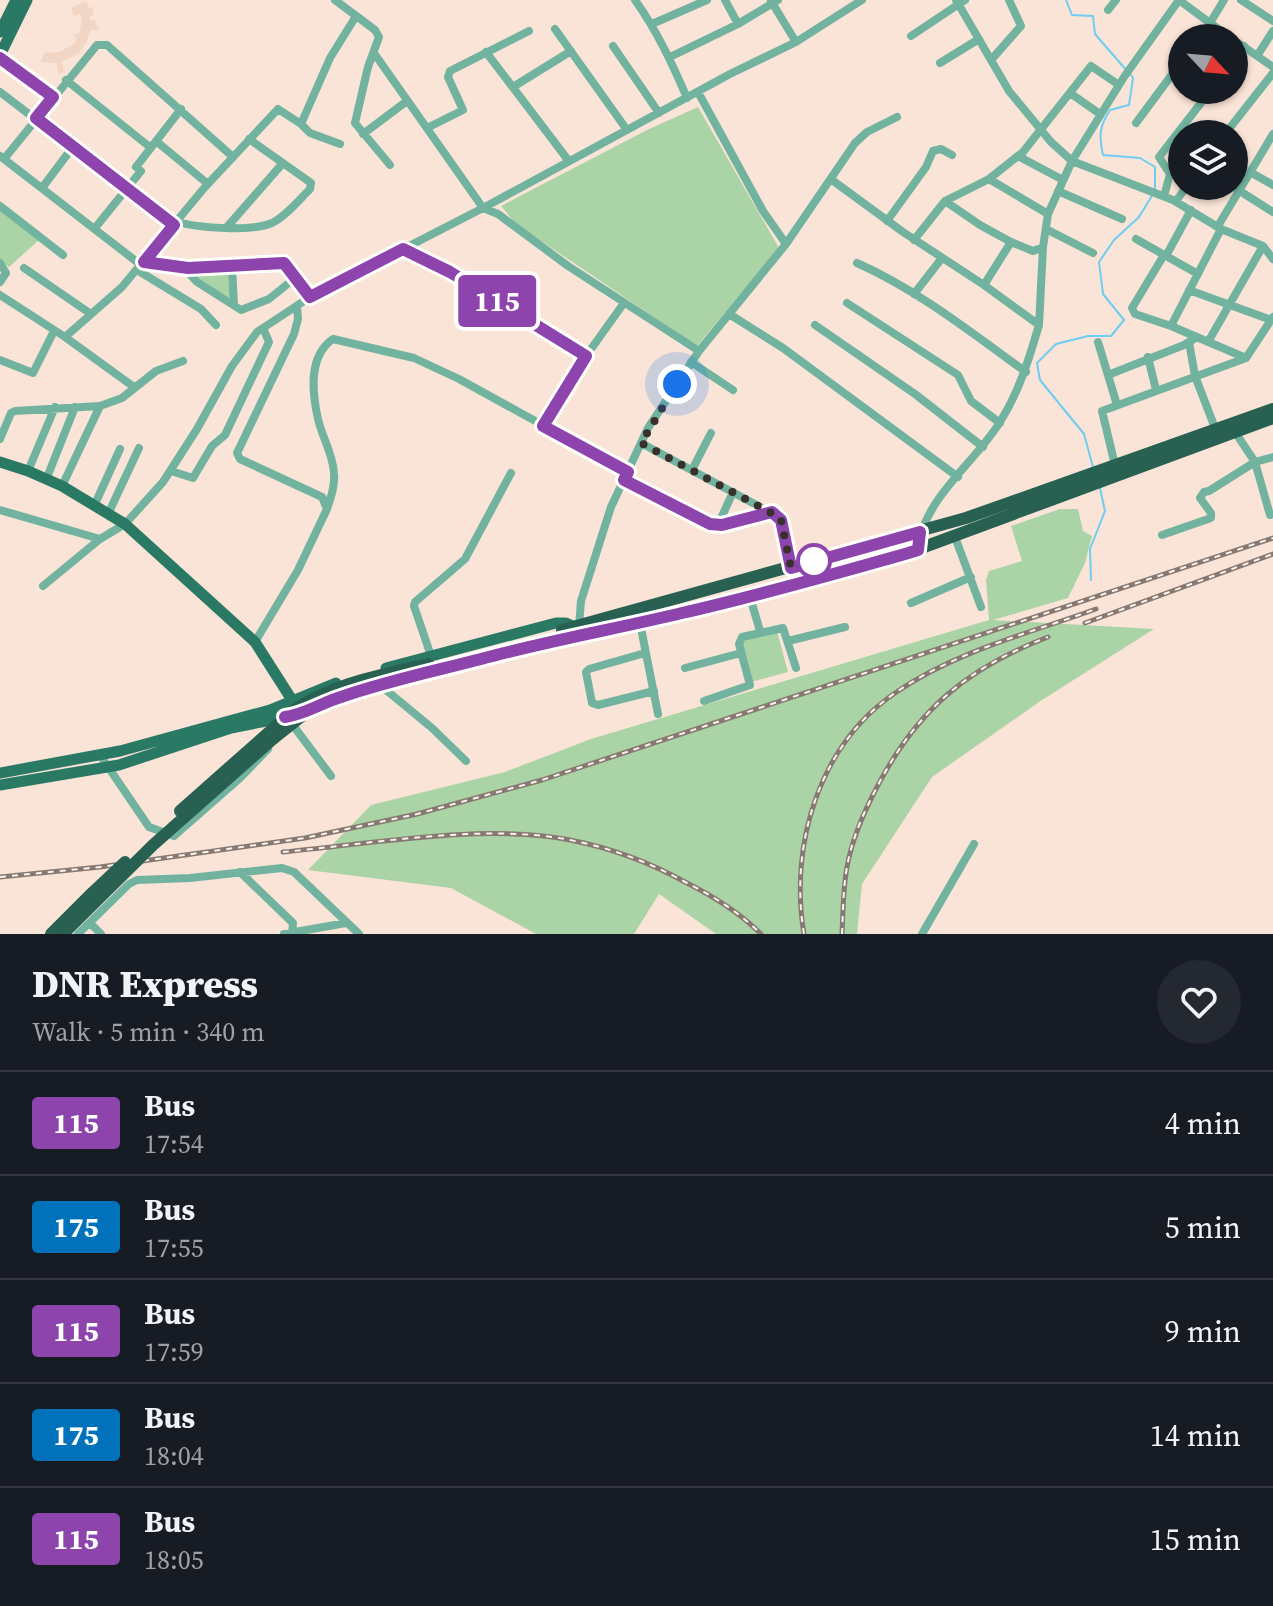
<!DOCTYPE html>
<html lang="en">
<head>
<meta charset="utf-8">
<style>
	:root { --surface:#171b24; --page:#242831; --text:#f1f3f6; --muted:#9ea1a6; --line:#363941 }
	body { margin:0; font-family:"Source Serif 4",serif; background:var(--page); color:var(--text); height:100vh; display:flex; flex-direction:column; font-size:30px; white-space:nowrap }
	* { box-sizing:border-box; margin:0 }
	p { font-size:26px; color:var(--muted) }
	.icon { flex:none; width:44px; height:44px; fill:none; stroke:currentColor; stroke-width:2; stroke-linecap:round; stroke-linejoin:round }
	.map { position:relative; height:934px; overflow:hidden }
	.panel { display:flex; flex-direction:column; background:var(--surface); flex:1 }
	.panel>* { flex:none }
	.badge { padding:0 16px; border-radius:6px; font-size:28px; line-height:52px }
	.needle { width:52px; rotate:116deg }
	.buttons { position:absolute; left:1168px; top:24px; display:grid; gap:16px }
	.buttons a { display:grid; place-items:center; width:80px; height:80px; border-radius:50%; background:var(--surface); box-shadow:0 2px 6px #0004; font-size:40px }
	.you { position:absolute; width:40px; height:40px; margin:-20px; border:6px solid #fff; border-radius:50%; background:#1a73e8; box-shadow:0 0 0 12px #1a73e833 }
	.map>.badge { position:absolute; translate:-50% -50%; box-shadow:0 0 0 4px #fff }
	.round { display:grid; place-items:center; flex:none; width:84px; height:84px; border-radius:42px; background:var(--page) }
	.summary { display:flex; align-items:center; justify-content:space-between; height:136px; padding:0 32px }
	h1 { font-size:38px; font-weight:800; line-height:60px }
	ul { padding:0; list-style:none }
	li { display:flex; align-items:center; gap:24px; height:104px; padding:0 32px; border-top:2px solid var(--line) }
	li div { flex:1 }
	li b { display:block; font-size:30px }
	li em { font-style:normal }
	li .badge { min-width:88px; font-weight:700; text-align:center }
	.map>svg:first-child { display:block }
</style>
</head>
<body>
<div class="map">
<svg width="1273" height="934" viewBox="0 0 1273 934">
	<rect width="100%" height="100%" fill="#f9e4d7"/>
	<path fill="#f1d6c5" d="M86,1L89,8L92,7L94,15L89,17L90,20H95L99,30H90L87,41L79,53L62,62L64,72L58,74L57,63L41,62L44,53L60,52L75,43L76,37L73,35L79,33L82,21L80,14L74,16L71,8Z"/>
	<path fill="#abd4a6" d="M698,107L779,248L697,346L516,224L501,206L647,130Z
		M0,209L39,240L9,267L0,260Z
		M230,268L231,301L196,279L187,270Z
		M1060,509H1078L1083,531L1092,536L1085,563L1068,598L993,620L1154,629L1042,700L932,777L862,884L857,934H716L659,894L634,934H536L451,888L308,870L371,805L505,772L591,739L989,620L986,580L989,571L1022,561L1011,526Z
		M777,631L788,672L751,682L740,641Z"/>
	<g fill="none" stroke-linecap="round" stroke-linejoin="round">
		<path stroke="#6ecdf2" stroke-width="2" d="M1066,0L1072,15L1093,16L1095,34L1127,71
			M1131,75L1133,78L1129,105L1110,110C1099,127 1099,136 1103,155L1140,158L1155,167V188
			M1093,467L1084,434L1040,380L1037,363L1056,344L1088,336H1111L1124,320L1103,294L1099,262L1114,240L1139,217L1153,194
			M1091,580L1090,549L1105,511L1100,488"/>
		<path stroke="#71b39f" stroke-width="8" d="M335,0L375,30L379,37L368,67L355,123L390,165
			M635,0C657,31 672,63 687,98
			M725,0L738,24
			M1179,0L1124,77L1072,161L1173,200L1221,229L1263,246L1273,259
			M1179,0L1210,23L1224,0
			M1241,0L1273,21
			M771,1L796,42
			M1108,10L1116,0
			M652,24L707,0
			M555,29L627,130
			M911,36L965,0
			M1199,38L1210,23L1231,38
			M1234,40L1273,67
			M613,46L659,113
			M486,52L568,160
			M374,53L483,208L498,214L568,266L699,351
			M1257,56L1273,31
			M670,57L738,24L778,0
			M0,58L53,97
			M1234,59L1244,46
			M991,60L1021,26L1009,0
			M940,63L979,39
			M66,80L151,148
			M513,87L571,51
			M0,92L174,225
			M1070,93L1100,114
			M1136,123L1182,61
			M301,124L330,58L356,16
			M427,128L463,110L448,77L450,71L529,31
			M363,134L407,101
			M1225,134L1273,73
			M156,141L208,184
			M0,156L141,265
			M1018,156L1063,180
			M4,159L97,45H107L233,157
			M1250,172L1273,185
			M989,179L1048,214
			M832,180L903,232L984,285
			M1232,186L1273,212
			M42,188L72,148
			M1058,191L1122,219
			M1164,196L1170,174L1159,157L1211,90
			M945,201L980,225L1011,242
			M1176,201L1187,186
			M0,206L63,255
			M887,221L926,167L933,151L941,149L952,155
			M177,222C200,228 251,232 272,223C286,216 299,200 310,189L311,183L307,180L249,139
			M1218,226L1273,134
			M227,227L283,163
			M95,228L141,171L136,167L181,109
			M1046,229L1093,253
			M1221,229L1171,326L1246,358
			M1136,239L1198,274
			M914,240L945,201L989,179L1023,152L1091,66L1119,85
			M786,244L855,143L867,132L897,117
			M403,249L450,272L586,356
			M1164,255L1132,308L1135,314L1171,326
			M1166,256L1191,210
			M144,262L188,268L284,263L310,297
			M0,263L6,273L0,282
			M857,263C918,290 972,333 1026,372
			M183,267L197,282L241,310L269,299L295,278
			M232,267L234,305
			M24,268L91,314
			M137,270L201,309L216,325
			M1189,290L1271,320
			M914,294L942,258
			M0,295L65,337L122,287L205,187L278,109L301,124L310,133L340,144
			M847,303L958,375L971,401L1000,423
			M729,314L783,348L958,477
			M815,325L915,394L983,447
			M1039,325L1043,247
			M65,337L134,387
			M1098,342L1117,405
			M1189,342L1195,376L1215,428
			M1208,342L1263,246
			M1148,357L1156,390
			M0,360L33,373L54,331
			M691,362L733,390
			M1108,375L1184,345L1197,337
			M543,426L586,356L624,303
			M1235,432L1255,462L1270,515
			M0,439L11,413L15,411L100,406L122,398L156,371L183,361
			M641,443L777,516L781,520L791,568
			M1115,465L1102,411L1246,358L1273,317
			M692,470L711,433
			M28,471L55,407
			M171,471L193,478L212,446L225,435L269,342L263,328
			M46,480L75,407
			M624,480L710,524L722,525L772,512
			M62,486L100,406
			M95,504L120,449
			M327,509C331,497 335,486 334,473C333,454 322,437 318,419C312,392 308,356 333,339L414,358L459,379L628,472
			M0,510L100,539
			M109,512L139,448
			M718,525L733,492
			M1162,535L1211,518V513L1200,498L1204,492L1209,491L1255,462L1273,457
			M955,537L981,607
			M918,550C922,500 974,464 1000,422C1019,392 1029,359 1039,325L984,285L1011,242L1033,251L1043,247L1048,214L1072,161L1051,142L1009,91L956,0
			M43,586L100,539L125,524L163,482L197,429L232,366L257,332L310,297L483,208L730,74L796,42L862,0
			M750,597L760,631
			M911,603L971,577
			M640,623L658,714
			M579,626L581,601L611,507L648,428L699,351L786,244L763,211L698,92
			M788,641L845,627
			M255,642L298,570L327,509L322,497L240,459L237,453L294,334L298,319L297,306
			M645,653L589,669L586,672L592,703L598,705L654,691
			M431,656L414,606L415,602L465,559L511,473
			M685,668L741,653
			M380,685L432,728L466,761
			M704,701L750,685L739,644L742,637L783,628L796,668
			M292,724L331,776
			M100,755L149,827L174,836L240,778L268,749
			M240,872L293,923L292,934
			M90,923L101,934
			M78,934L129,884L137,880L190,878L282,868L294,872L359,934
			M284,934L346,923
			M922,934L974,844"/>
		<path stroke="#2a7965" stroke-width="11" d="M0,32L16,0
			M0,55L27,0
			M0,462L28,471L62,486L125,524L255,642L292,700
			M386,668L556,623H566L575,627
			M0,773L120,751L270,710L336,683
			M0,785L119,765L231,728L287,717"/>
		<path stroke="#286152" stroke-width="12" d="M562,630L966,518L1273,409
			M294,710C338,682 378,676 428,664
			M274,738L312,708L339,697L561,638L625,627L783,588L905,554L1273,418
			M51,934L91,894"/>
		<defs>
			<path id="rail" d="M1085,623L1273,554
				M283,852C370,844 485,823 570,840C611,848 649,862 685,882C713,896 739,912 761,934
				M0,877L100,867L305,838L417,814L542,780L1273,538
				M804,934C789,845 819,743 898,691C957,651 1030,633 1096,609
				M842,934C843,912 843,889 847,867C852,838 864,812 877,787C917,710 967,668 1048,637"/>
		</defs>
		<use href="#rail" stroke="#877971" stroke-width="5"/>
		<use href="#rail" stroke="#fcf4ef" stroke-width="2" stroke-dasharray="6" stroke-linecap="butt"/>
		<path stroke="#286152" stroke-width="12" d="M180,811L294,710
			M91,894L125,862
			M63,934L153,845L274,738"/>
	</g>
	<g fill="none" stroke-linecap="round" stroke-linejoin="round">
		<defs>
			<path id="line" d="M0,58L53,97L36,118L174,225L144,262L188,268L284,263L310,297L403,249L450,272L586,356L543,426L628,472L624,480L710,524L722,525L772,512L781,520L791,568L920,532L918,550L905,554C831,575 757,596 682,613C615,629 548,641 481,659C435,671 387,681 341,697C321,703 306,714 285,717"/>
		</defs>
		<use href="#line" stroke="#fff" stroke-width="18"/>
		<use href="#line" stroke="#8e44ad" stroke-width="12"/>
		<path stroke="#38302b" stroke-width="8" stroke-dasharray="0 14.4" d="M677,384L641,443L777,516L781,520L791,568L814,561"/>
	</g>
	<circle fill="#fff" stroke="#8e44ad" stroke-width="4" cx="814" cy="561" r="16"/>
</svg>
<div class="buttons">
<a><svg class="needle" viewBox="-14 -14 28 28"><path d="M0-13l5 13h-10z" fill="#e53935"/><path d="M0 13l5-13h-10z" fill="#9ea1a6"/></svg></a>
<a><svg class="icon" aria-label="layers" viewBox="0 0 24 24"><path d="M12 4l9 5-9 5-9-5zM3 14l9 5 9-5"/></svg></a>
</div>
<div class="you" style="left:677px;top:384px"></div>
<b class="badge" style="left:497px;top:301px;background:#8e44ad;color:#fff">115</b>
</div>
<section class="panel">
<div class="summary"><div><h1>DNR Express</h1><p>Walk · 5 min · 340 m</p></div><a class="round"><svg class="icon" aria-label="heart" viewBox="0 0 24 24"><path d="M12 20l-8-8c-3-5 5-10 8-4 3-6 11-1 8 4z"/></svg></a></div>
<ul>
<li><span class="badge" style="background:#8e44ad;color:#fff">115</span><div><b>Bus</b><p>17:54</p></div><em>4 min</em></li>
<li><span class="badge" style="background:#0072bc;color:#fff">175</span><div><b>Bus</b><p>17:55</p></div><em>5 min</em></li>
<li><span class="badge" style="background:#8e44ad;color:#fff">115</span><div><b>Bus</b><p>17:59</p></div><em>9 min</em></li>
<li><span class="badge" style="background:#0072bc;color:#fff">175</span><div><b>Bus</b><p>18:04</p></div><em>14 min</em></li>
<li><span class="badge" style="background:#8e44ad;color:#fff">115</span><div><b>Bus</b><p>18:05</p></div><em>15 min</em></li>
</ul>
</section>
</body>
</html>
